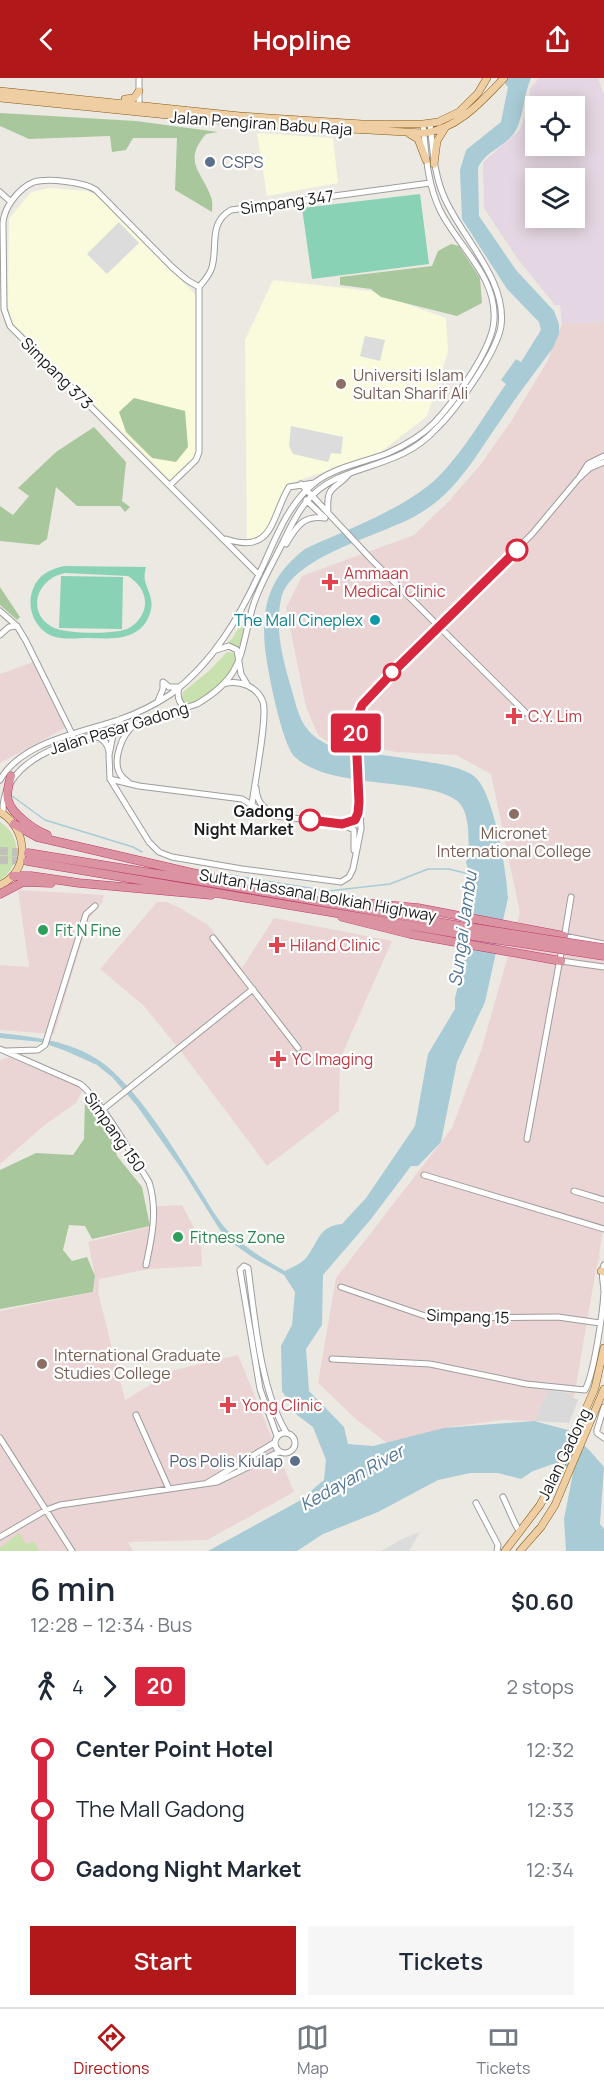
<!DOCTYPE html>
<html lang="en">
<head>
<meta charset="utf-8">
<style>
	:root { --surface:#fff; --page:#f6f6f7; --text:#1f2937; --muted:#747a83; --line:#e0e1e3; --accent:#b0181a }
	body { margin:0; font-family:Manrope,sans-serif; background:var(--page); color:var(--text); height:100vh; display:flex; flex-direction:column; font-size:22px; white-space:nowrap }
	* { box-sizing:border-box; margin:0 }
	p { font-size:20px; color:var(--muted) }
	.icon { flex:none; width:33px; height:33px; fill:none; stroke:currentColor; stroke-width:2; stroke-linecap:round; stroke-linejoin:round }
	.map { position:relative; height:1473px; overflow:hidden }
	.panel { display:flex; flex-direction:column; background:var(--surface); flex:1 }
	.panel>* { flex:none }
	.badge { padding:0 12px; border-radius:4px; font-size:21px; line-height:39px }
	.tools { position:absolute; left:525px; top:18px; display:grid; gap:12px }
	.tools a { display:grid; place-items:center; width:60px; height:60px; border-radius:0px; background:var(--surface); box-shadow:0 3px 15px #0003; font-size:30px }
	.map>.badge { position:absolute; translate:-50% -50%; box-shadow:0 0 0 3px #fff }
	.legs { display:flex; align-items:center; gap:9px; height:66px; padding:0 30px; font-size:20px }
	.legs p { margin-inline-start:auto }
	.overview { display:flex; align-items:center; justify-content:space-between; height:102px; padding:0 30px }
	h1 { font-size:33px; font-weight:600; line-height:45px }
	.action { display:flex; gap:12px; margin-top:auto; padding:12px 30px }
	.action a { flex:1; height:69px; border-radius:0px; background:var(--accent); color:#fff; font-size:24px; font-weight:600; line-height:69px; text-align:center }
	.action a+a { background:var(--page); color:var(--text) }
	ul { padding:0 30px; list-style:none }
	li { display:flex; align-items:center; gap:21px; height:60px; font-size:22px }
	li i { display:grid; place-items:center; width:9px; height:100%; margin:0 8px; background:currentColor }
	li i::after { content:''; width:15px; height:15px; margin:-8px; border:4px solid; border-radius:50%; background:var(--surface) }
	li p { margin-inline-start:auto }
	li:first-child i { background:linear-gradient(#0000 50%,currentColor 0) }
	li:last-child i { background:linear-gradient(currentColor 50%,#0000 0) }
	header { display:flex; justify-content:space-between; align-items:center; height:78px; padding:0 30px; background:var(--accent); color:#fff; font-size:27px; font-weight:600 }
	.dock { display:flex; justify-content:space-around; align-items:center; height:84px; border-top:2px solid var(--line); background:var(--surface); font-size:16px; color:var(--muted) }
	.dock a { display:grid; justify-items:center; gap:3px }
	.dock .active { color:var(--accent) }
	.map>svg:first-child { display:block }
</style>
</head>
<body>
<header><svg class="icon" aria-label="back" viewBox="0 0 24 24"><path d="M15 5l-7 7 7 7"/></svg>Hopline<svg class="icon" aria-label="share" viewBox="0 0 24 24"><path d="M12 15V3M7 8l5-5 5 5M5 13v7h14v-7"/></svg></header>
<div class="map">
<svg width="604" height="1473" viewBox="0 0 604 1473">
	<rect width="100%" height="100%" fill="#ece9e3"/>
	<path fill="#dad9d9" d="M548,1312L569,1315V1317L578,1322L569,1345L534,1343Z"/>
	<path fill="#ebd4d4" d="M604,244V1145L599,1177L600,1178L596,1191L574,1319L569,1317V1314L548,1312L534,1343L502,1342L450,1349L387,1365L357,1342L318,1305L336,1200L452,1050L482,970L520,835L491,696L456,677L396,674L357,666L337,670L318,657L306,629L286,530L302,498L414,457L449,423L481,386L510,345L547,284L562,246Z
		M33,584L67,649L0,685V596Z
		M18,812L104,817L102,825L89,840L54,956L0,952V887L29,889Z
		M157,824H166L180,830L208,847L242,890L274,840L392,863L340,981L339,1033L267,1088L183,976L144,928L100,891Z
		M9,979L79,1009L82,1014L76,1025L46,1046L0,1086V982Z
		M182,1127L201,1163L202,1188L149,1191L99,1201L98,1214L125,1322L175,1292L238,1277L294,1414L207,1462L128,1464L133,1473H0V1233L94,1214L95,1198L88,1164L157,1147V1128Z"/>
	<path fill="#e4d6e2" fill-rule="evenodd" d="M539,0H598L604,17V244L562,246L560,227H555L517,180L484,130L483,84L520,52L524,40L528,38L530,11ZM536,28H574V68H536ZM536,100H574V140H536Z"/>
	<path fill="#fafadd" d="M257,55L333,60L338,105L267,118Z
		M49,110L87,113L99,118L196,217L199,228L198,376L175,402H170L11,244L8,227L9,141L31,114Z
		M273,202L370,213L446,240L448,274L427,338L377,377L287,406L270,452L263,459L247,463L245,262Z"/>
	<path fill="#c8e1ae" d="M250,530H251L242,575L235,568L225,566L232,561Z
		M227,574L234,575L237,582C230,597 204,630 185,624L182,621L183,614L209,593Z
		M0,744C22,758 22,787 0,802Z
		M19,1455L26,1466L34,1463L39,1473H0V1470Z"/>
	<path fill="#a9c79c" d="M0,35L136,43L218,54L206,56C182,84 202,93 211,119C213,124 212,129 212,134L175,112L177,60H133L126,72L112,74L110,58L29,61L0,48Z
		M451,166L459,168L480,200L482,225L457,238L381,219L371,211L340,207V199L432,188L438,173Z
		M134,320L185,333L188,369L176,384L152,380L126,354L119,334Z
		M94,349L126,384L122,423L130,429L125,434L120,428H77L56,409L47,461L39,467L0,463V428L13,437L29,418L18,410L56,374Z
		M0,509L20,539L17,542L0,527Z
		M85,1020L112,1059L117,1078L142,1109L150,1148L92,1161L85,1148L69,1147L63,1172L72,1183L87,1179L95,1198L93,1214L0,1231V1092L36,1075L73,1077L84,1061Z"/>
	<path fill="#8ad2b5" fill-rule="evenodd" d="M420,116L429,186L312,201L302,130Z
		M64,488L146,489C145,493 144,499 145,503C149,516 155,524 149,538C139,563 111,561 89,560C77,560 63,562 52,558C34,550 26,529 33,511C38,497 50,491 64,488ZM65,495L128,498C140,506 148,517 144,532C141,540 136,546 129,550C117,557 64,556 52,549C25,533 38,500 65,495Z
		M61,498L123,499L122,551L59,550Z"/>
	<path fill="#dcdcdc" d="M119,144L139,165L107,196L87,176Z
		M365,258L385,262L380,283L360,278Z
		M291,348L343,359L341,376L331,375L328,384L293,376L289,368Z
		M420,1454L409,1473H381L402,1461Z"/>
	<path fill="#a8cbd5" d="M500,0H531C524,16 524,34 517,50C509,68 485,72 478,90L479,138L516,192L554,233L559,246V256L553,270C535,294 517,318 500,343C475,379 456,415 417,437C381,458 291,478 281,521C275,550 282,578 290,606C295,621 297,639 308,652C313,659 326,666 334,670C342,673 352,673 361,674C383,677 406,680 428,684C441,686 465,690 475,699C494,715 507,795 508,820L485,924L457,984L441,1064L418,1088H411L371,1141L323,1197L322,1247L306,1271L309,1313L344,1349L348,1366L373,1368L444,1350L534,1343L568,1352L590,1373L604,1389L600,1446L604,1451V1473H566L564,1441L573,1395L553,1386L533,1393L521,1401L498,1395H470L438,1402L378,1434L323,1456L297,1473H208L299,1423L324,1402L326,1382L313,1349L297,1337L282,1313L281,1268L292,1247L295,1214L284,1197L252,1179L235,1167L220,1152L183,1093L137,1028L112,999L97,987L66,973L41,964L0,960V955C34,959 71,963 100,983C136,1008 174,1071 198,1109C207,1123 215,1138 226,1151C243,1169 264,1181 285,1193C292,1189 301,1186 306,1180C319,1164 318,1148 342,1146L366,1120L415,1048L428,976L455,931V920L467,871L473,836V811L466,784L469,778C468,761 471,733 456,722C439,711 419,710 400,707C370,703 318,701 295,679C282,667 267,590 265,570C261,527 270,498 305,471C347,451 400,433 435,402C461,378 485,336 506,306L501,302L516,281L521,284L541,252L539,244L507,211L462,141L460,92L466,72L501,44L508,9Z"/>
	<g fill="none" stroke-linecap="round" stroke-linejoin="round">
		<path stroke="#a8cbd5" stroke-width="1.5" d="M12,718L45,742L133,769L142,774
			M217,795L328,813L390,806L428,791H449L469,796"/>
		<path stroke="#c2c0bb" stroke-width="8" stroke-dasharray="8 4" stroke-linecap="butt" d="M0,773L28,775
			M0,782L25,783"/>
		<defs>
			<path id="minor" d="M139,31V0
				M0,114L11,124
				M199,209L187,202L172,189L96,112C84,104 48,100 34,104C19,110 4,129 3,145L4,231L10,248L259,497
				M199,209C204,203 210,197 212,189C218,168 208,145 231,132L430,105
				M579,400L588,386L604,378
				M301,406L372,482L526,635
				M170,407L196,382L199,374V209
				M306,422L325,440
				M328,435C326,405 335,413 349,396
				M226,461C274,477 271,439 289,409L314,405
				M286,466C296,449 303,437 325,440
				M0,533L17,548L26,563L73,658
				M0,557L9,549L17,548
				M216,572L229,568L237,572L241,596L247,606
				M224,606C239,601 258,609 263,624C268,639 254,707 252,727
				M179,609C177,617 178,625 186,630
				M158,623L163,611V604L169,609H178
				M121,641L113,657L109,677L110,701L149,764L159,774L172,779L242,791L341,804L349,799L353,791L361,751L360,731
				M94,658C103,660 108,665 109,674
				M110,701L139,708L242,721L268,737L342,746L354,752V772
				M0,702C22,663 82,655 121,641C138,635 156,626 171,616C214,584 240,538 262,490C275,462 287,428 312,407C333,389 363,385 388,375C404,368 421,358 434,345C454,324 493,270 494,242C497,198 458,169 440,132C427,105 426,76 423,46
				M129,705C126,702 121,699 119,694C113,681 122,657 133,648
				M256,710C257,723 261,728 272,735
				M3,736C0,678 76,662 114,652C142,644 170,635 197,626C246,597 239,575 253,528C259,509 269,492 278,474C287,457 294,438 307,423C332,393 371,392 404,375C416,369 427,361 436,351C456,332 497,274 501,248C507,202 463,161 445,121C434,97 433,72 430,46
				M342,746L355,742L358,735L357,645L362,627L396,591L532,456L578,401L590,390L604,384
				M564,858L604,866
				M213,860L298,970
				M564,861L571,819
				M561,883L604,889
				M0,971L80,1006C101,1022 133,1079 149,1104C158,1132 152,1159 146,1187
				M6,973L38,972L45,967L86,836L95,828
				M102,1032L253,911
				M527,1061L562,870
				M424,1097L604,1151
				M574,1113L604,1122
				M341,1209L431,1240L558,1239L600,1245
				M332,1281L430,1286L526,1306L585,1312C594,1296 603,1234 604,1214C604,1204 600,1196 604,1187
				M604,1329L597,1352V1355L604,1360
				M136,1337L169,1411
				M275 1365a10 10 0 1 1 20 0a10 10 0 1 1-20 0Z
				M277,1358L260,1311L240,1192L244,1188L248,1190C255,1241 260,1310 286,1354
				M0,1360L72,1473
				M207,1405L274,1365
				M503,1419C508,1429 515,1448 520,1454
				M476,1425L498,1467L497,1473
				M0,1459L46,1432L60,1427L217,1404L279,1374"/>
			<path id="major" d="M0,13L240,38L362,46H423L438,44L459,34L478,15L487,0
				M0,20L257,46L424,55C458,51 482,23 504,0
				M125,21L134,20L139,13
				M408,55L418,61L426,82
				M434,86L437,63L445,50
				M0,734C28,750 31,793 0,807
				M601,1193L604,1194
				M505,1473L540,1427L559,1392L595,1310L604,1270
				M520,1473L541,1449L555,1427L604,1311"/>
			<path id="highway" d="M11,698C9,705 6,714 8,722C11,736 35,752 47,757
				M14,746L37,759L214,800
				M28,775L201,803L455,847
				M27,783L454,855
				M13,798H31L79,805L211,817
				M0,816L23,804L51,805
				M353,824L418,830L564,858
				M342,839L410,856L561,883"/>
		</defs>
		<use href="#minor" stroke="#9d9d9d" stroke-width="7"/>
		<use href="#major" stroke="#825b12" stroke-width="8"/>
		<use href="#highway" stroke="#c1396a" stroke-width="9"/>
		<use href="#minor" stroke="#fff" stroke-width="5"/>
		<use href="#major" stroke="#f0cea4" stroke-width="7"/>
		<use href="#highway" stroke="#db93a2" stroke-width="8"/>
		<defs>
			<path id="highway-bridge" d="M455,847L604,870
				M454,855L604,878"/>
		</defs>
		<use href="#highway-bridge" stroke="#c1396a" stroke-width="9" stroke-linecap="butt"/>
		<use href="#highway-bridge" stroke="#db93a2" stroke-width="8"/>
	</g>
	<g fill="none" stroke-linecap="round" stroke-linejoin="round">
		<defs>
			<path id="line-1" d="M310,742L342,746L355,742L358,735L359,724L356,654L358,638L362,627L396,591L517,472"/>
		</defs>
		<use href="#line-1" stroke="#fff" stroke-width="14"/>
		<use href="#line-1" stroke="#d7263d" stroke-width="9"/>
	</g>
	<g fill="#5c6f8a" stroke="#fff" stroke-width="2">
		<circle cx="210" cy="84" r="6"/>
		<circle cx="295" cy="1383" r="6"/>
	</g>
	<g fill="#8d6e63" stroke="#fff" stroke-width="2">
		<circle cx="341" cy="306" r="6"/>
		<circle cx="514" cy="736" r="6"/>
		<circle cx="42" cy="1286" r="6"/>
	</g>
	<g fill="#fff" stroke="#d7263d" stroke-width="3">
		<circle cx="517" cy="472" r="10"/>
		<circle cx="392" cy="594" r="8"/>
		<circle cx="310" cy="742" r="10"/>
	</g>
	<g fill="#e0444e" stroke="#fff" stroke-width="2">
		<path d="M327 495h6v6h6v6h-6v6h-6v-6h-6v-6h6z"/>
		<path d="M511 629h6v6h6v6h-6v6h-6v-6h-6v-6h6z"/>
		<path d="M274 858h6v6h6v6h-6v6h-6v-6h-6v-6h6z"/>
		<path d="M275 972h6v6h6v6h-6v6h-6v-6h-6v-6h6z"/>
		<path d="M225 1318h6v6h6v6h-6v6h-6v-6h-6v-6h6z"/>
	</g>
	<circle fill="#0f9aa8" stroke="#fff" stroke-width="2" cx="375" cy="542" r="6"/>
	<g fill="#2e9e5b" stroke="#fff" stroke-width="2">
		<circle cx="43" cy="852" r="6"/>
		<circle cx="178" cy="1159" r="6"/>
	</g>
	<g text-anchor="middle" stroke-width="4.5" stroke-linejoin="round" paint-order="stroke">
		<g font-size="16" fill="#1c1c1c" stroke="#fff">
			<text transform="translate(261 45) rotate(4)" y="6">Jalan Pengiran Babu Raja</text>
			<text transform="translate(287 124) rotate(-8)" y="6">Simpang 347</text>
			<text transform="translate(57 295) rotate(45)" y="6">Simpang 373</text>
			<text transform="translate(119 650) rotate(-17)" y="6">Jalan Pasar Gadong</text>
			<text transform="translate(318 817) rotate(10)" y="6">Sultan Hassanal Bolkiah Highway</text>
			<text transform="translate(115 1054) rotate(55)" y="6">Simpang 150</text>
			<text transform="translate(468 1238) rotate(2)" y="6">Simpang 15</text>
			<text transform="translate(564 1376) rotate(-64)" y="6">Jalan Gadong</text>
		</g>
		<g font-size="16" fill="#4e5e75" stroke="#fff" text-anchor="start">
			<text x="222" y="90">CSPS</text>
			<text x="283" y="1389" text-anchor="end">Pos Polis Kiulap</text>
		</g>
		<g font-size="16" fill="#785e54" stroke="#fff" text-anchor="start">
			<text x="353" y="303">Universiti Islam<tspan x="353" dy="18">Sultan Sharif Ali</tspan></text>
			<text x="514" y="761" text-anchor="middle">Micronet<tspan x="514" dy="18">International College</tspan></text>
			<text x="54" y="1283">International Graduate<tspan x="54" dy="18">Studies College</tspan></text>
		</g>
		<g font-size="16" fill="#be3a42" stroke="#fff" text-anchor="start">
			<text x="344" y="501">Ammaan<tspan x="344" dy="18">Medical Clinic</tspan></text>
			<text x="528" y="644">C.Y. Lim</text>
			<text x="290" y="873">Hiland Clinic</text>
			<text x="292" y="987">YC Imaging</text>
			<text x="242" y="1333">Yong Clinic</text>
		</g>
		<g font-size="16" fill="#0d838f" stroke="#fff" text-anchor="end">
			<text x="363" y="548">The Mall Cineplex</text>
		</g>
		<g font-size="16" font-weight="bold" fill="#1c1c1c" stroke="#fff" text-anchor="end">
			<text x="294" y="739">Gadong<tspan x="294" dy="18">Night Market</tspan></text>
		</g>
		<g font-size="16" fill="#27864d" stroke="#fff" text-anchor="start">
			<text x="55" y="858">Fit N Fine</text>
			<text x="190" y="1165">Fitness Zone</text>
		</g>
		<g font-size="18" font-style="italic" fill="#527698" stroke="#fff">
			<text transform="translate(463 851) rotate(-82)" y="6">Sungai Jambu</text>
			<text transform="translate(352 1400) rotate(-29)" y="6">Kedayan River</text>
		</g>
	</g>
</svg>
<div class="tools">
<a><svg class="icon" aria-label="locate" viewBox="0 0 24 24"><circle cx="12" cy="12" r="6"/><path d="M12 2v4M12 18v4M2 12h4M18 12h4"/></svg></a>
<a><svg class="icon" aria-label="layers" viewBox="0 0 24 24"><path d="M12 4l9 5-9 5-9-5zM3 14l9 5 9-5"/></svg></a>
</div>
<b class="badge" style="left:356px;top:655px;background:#d7263d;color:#fff">20</b>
</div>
<section class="panel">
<div class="overview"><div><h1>6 min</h1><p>12:28 – 12:34 · Bus</p></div><b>$0.60</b></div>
<div class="legs"><svg class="icon" aria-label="walk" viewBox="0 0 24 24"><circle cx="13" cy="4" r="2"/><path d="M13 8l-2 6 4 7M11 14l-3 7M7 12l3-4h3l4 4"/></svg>4<svg class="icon" aria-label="forward" viewBox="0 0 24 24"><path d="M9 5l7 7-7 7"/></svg><b class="badge" style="background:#d7263d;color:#fff">20</b><p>2 stops</p></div>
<ul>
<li><i style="color:#d7263d"></i><b>Center Point Hotel</b><p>12:32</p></li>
<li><i style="color:#d7263d"></i><span>The Mall Gadong</span><p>12:33</p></li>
<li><i style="color:#d7263d"></i><b>Gadong Night Market</b><p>12:34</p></li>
</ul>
<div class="action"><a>Start</a><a>Tickets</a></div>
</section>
<nav class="dock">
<a class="active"><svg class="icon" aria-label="directions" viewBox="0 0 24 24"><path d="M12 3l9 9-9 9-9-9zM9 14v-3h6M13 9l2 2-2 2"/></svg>Directions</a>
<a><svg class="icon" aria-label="map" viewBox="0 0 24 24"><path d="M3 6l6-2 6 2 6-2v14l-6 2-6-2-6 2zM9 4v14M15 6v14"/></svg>Map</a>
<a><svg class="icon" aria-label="tickets" viewBox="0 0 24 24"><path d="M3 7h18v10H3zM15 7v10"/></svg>Tickets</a>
</nav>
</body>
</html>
